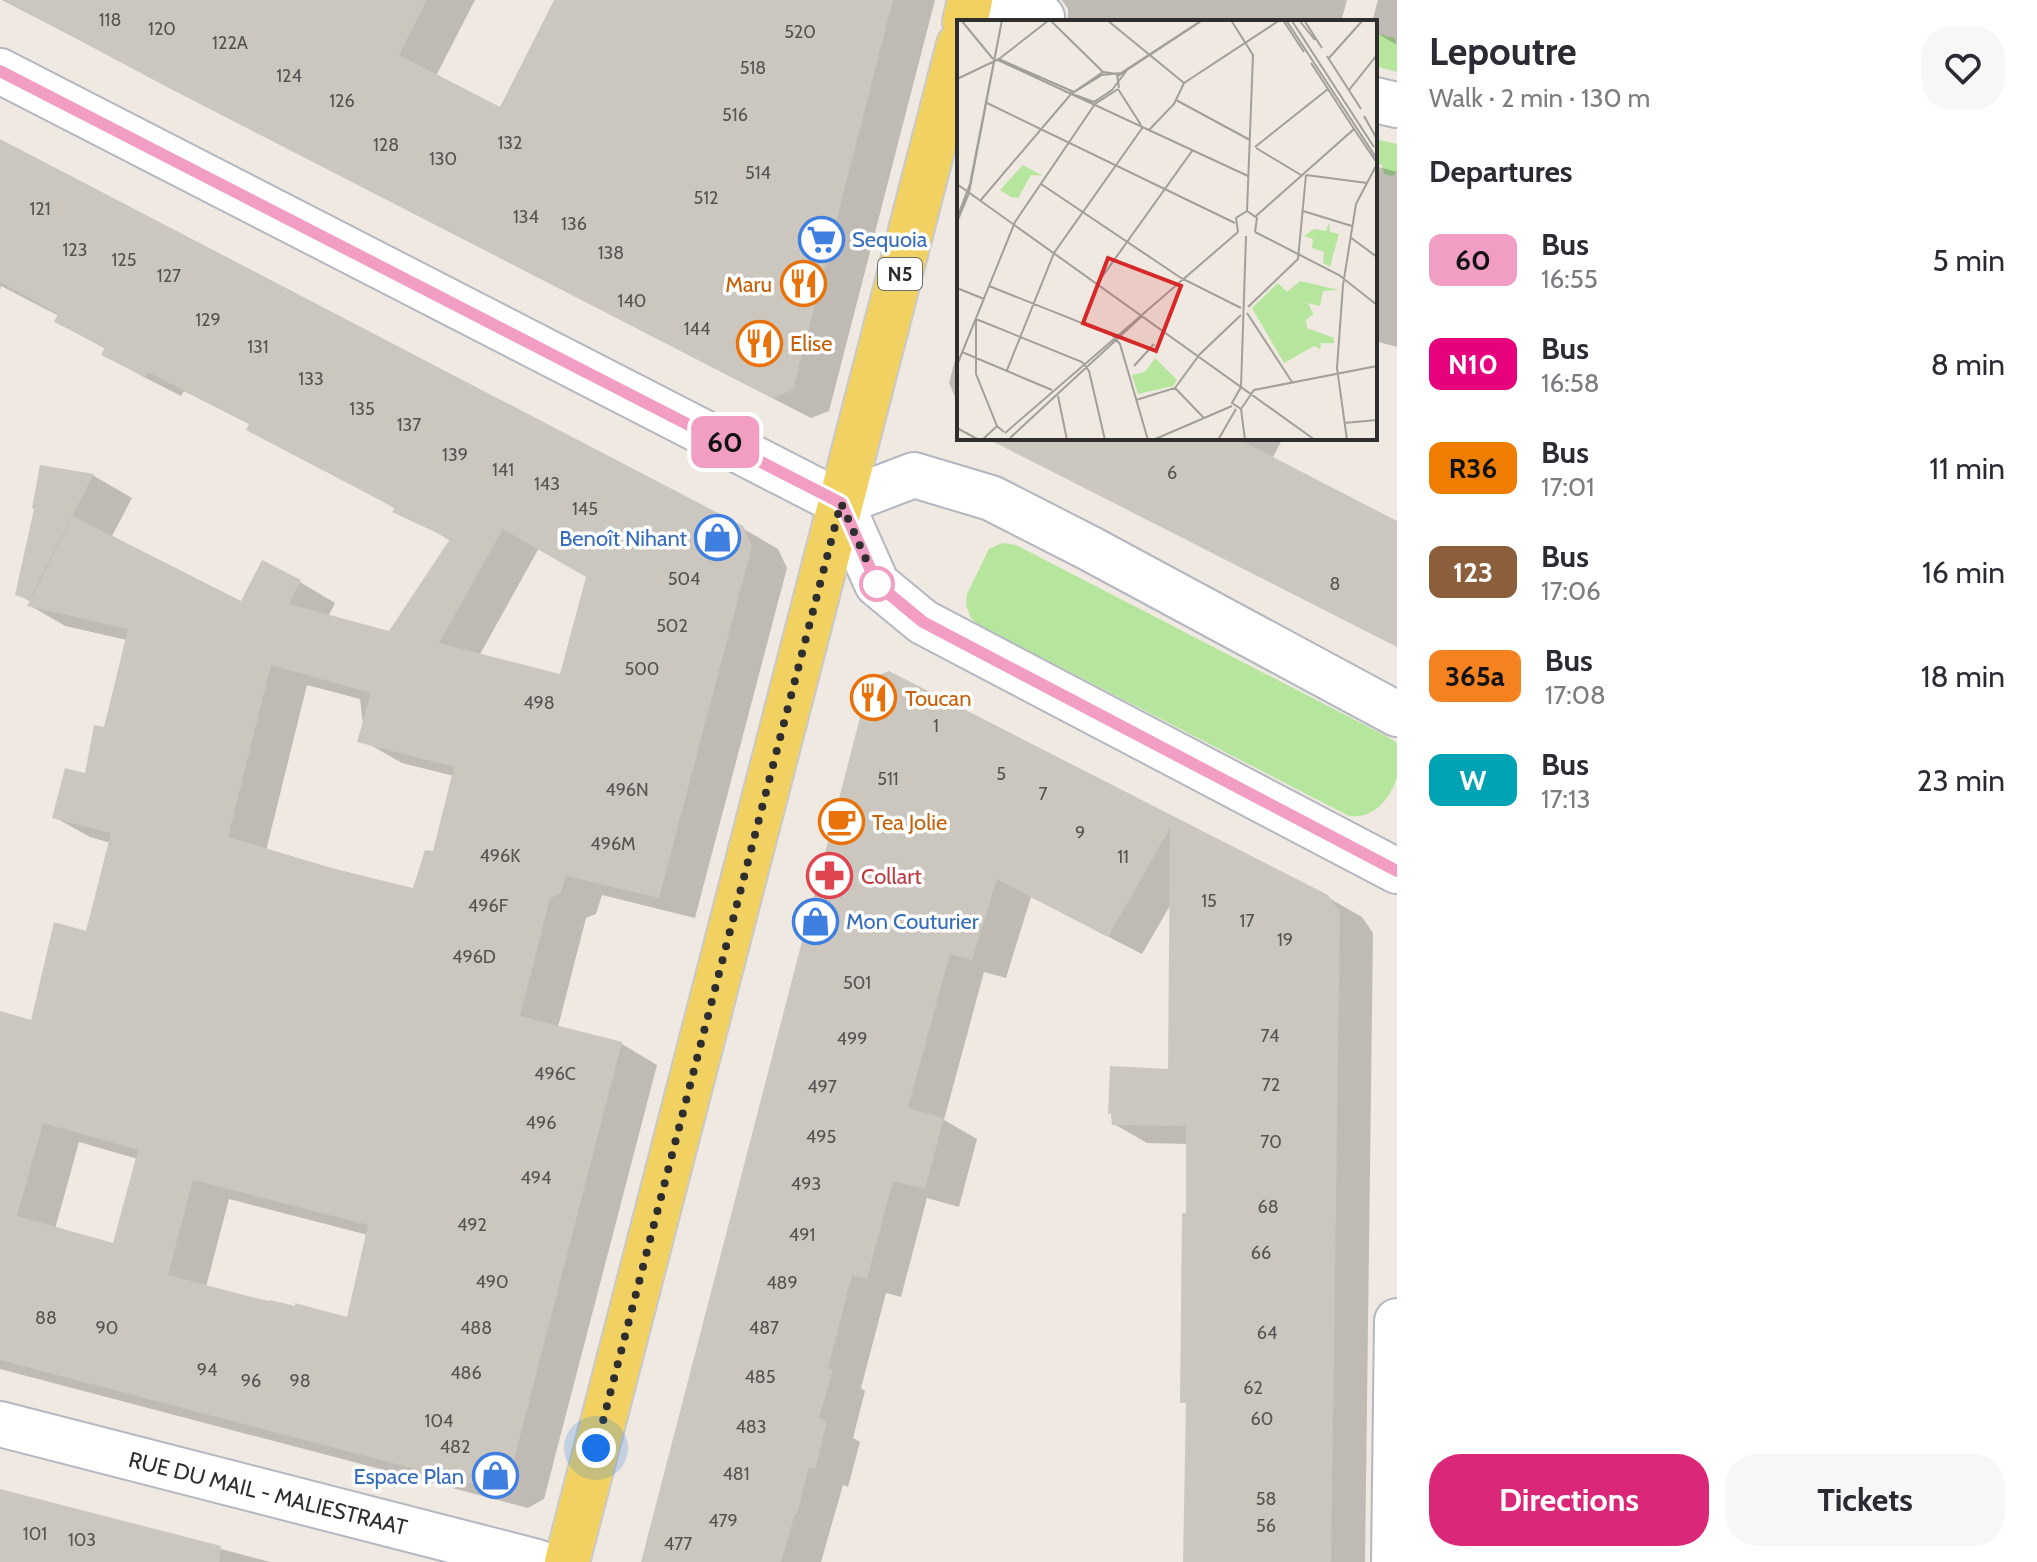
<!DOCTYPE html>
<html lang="en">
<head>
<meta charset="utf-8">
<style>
	:root { --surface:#fff; --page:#f7f7f7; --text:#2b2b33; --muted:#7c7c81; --accent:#db2777 }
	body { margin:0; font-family:Cabin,sans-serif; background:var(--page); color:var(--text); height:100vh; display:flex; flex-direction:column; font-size:30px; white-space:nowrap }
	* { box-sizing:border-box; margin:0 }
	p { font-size:26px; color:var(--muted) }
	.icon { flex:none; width:44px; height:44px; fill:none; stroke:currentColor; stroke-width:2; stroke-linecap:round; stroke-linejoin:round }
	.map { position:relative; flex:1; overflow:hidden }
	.side { display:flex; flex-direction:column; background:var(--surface); width:640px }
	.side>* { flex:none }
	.badge { padding:0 16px; border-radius:12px; font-size:28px; line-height:52px }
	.you { position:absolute; width:40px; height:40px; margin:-20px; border:6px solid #fff; border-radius:50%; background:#1a73e8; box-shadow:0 0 0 12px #1a73e833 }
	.map>.badge { position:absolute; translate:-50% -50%; box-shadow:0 0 0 4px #fff }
	h2 { padding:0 32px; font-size:30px; line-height:72px }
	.round { display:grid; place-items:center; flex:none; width:84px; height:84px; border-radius:32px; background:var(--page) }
	.summary { display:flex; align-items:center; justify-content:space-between; height:136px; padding:0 32px }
	h1 { font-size:38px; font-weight:800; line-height:60px }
	.action { display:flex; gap:16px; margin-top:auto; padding:16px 32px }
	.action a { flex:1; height:92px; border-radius:32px; background:var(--accent); color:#fff; font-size:32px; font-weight:800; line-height:92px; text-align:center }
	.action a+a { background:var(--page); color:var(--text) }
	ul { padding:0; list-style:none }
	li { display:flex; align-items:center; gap:24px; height:104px; padding:0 32px }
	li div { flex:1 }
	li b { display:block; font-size:30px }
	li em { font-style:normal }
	li .badge { min-width:88px; font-weight:700; text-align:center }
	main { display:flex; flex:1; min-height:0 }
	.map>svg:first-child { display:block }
</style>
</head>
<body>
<main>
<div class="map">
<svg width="1397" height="1562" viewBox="0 0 1397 1562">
	<rect width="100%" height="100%" fill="#efe9e1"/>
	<path fill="#b6e59e" d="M1375,33L1394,38L1397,47V72L1375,66Z
		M1375,139L1397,144V172L1393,176L1384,174L1382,165L1375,164Z
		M1002,543L1016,545L1388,737L1397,743C1397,753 1397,768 1397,777C1390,800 1373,819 1349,816L977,624L971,618L966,605L967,594L989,549Z"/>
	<path fill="#0003" fill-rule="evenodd" d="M2,0H475L436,76L501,110L557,0H935L829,411L811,418Z
		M1062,0H1347L1341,22H1068V9Z
		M1378,0H1397V45L1375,32V22H1372Z
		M0,141L742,528L778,549L787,568L695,918L602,895L596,914L586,918L558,1027L622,1044L657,1065L544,1499L528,1508L0,1369V1015L32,1022L88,934L111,843L90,837L54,817L86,776L106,730L127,640L65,626L29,605L31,602L17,594L36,508L41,467L94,476L132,498L111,538L242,604L300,582L335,603L328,617L390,633L451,541L251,425L184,391L181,396L140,375L104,354L106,349L56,322L59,316L1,286L0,290ZM539,548L588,576L562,677L479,656ZM307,685L360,699L365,742L402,763L454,776L434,854L415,890L266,851ZM79,1142L138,1159L114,1245L55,1229ZM229,1199L368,1235L349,1319L206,1287Z
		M1375,166L1397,172V347L1375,341Z
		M959,344V406L949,383Z
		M988,438H1283L1272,459L1397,523V646Z
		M872,680L1327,897L1362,917L1373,933L1365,1562H1185L1188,1405L1182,1401L1188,1144L1147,1143L1114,1124L1170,1072L1171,904L1142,954L1031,897L1006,978L984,972L944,1120L977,1139L959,1207L927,1198L901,1297L886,1293L861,1388L865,1391L853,1438L860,1442L848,1487L843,1485L821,1562H643Z
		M0,1491L270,1562H0Z"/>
	<path fill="#cbc7bf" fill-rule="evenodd" d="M4,0H427L399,55L500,107L554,0H893L793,390L772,398L165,86Z
		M0,139L743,526L752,546L659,898L566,876L560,894L550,898L520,1016L622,1042L509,1479L491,1489L0,1360V1011L31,1020L54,922L86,931L111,833L52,818L65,768L85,773L94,725L104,727L128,629L27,606L73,516L241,601L262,560L301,580L289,604L389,631L450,539L392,512L395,508L246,430L249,424L148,372L145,377L101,355L105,347L54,322L58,314L0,282ZM503,529L586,577L560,674L439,643ZM271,665L371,693L357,742L454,767L433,851L425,850L413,888L335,869L228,837ZM43,1123L138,1150L113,1243L17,1216ZM193,1180L368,1225L347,1317L295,1303V1306L270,1300V1302L168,1275Z
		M986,438H1236L1335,489L1397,521V647Z
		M40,465L94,474L29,600L15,595L34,509L32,508Z
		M889,671L1328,895L1340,912L1331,1562H1183L1186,1403H1180L1182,1213H1186V1126L1112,1125L1111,1113L1108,1114L1110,1066L1168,1069L1170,828L1108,937L997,879L972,960L950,954L908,1108L944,1118L925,1189L893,1181L867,1279L852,1275L828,1368L833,1370L819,1418L827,1421L815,1469L809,1467L797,1514H795L781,1562H641L870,679Z
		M0,1489L221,1546L219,1562H0Z"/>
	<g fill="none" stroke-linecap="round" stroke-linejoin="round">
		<defs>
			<path id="street" d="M977,0L1042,17
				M0,71L841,503
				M1375,100L1397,105
				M841,503L877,584L923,622L1397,871
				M841,503L914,475L991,498L1089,548L1397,714
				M0,1424L537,1562
				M1394,1562L1397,1321"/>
			<path id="primary" d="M965,22L970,0
				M567,1562L959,45"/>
		</defs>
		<use href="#street" stroke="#b4b7c1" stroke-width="48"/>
		<use href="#primary" stroke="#c9c9c9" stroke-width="48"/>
		<use href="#street" stroke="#fff" stroke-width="44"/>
		<use href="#primary" stroke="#f2d163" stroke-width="44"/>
	</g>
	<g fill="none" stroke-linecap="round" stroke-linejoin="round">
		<defs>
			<path id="line" d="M0,71L841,503L877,584L923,622L1397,871"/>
		</defs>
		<use href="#line" stroke="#fff" stroke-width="18"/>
		<use href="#line" stroke="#f29dc3" stroke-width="12"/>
		<path stroke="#2e2e2e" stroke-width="8" stroke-dasharray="0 14.4" d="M596,1448L841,503L877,584"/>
	</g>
	<defs>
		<symbol id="supermarket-ring" viewBox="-11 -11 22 22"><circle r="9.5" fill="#fff" stroke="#3f7fe0" stroke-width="1.5"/><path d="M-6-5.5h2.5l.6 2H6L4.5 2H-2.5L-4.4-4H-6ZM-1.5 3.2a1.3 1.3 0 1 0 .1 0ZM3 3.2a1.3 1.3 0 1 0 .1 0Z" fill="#3f7fe0"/></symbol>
		<symbol id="restaurant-ring" viewBox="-11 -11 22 22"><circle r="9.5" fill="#fff" stroke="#e8710a" stroke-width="1.5"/><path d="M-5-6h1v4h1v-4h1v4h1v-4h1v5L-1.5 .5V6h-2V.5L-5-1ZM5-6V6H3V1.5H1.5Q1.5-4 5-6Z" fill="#e8710a"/></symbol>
		<symbol id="shop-ring" viewBox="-11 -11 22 22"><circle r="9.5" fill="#fff" stroke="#3f7fe0" stroke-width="1.5"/><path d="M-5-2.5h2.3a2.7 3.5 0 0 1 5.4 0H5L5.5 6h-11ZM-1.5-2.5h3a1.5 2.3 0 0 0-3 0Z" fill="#3f7fe0"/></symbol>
		<symbol id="cafe-ring" viewBox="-11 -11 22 22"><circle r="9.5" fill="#fff" stroke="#e8710a" stroke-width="1.5"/><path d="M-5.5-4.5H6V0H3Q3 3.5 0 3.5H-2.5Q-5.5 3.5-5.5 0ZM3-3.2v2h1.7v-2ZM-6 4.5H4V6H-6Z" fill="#e8710a"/></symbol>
		<symbol id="pharmacy-ring" viewBox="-11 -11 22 22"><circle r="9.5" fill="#fff" stroke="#e0444e" stroke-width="1.5"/><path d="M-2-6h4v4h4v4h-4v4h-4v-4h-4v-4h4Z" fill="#e0444e"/></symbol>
	</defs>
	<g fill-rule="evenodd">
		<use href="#supermarket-ring" x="796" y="214" width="51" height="51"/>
		<use href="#restaurant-ring" x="778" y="258" width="51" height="51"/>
		<use href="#restaurant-ring" x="734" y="318" width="51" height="51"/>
		<use href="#shop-ring" x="692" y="512" width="51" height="51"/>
		<use href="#restaurant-ring" x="848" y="672" width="51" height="51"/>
		<use href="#cafe-ring" x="816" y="796" width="51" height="51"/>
		<use href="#pharmacy-ring" x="804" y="850" width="51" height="51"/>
		<use href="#shop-ring" x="790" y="896" width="51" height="51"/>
		<use href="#shop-ring" x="470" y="1450" width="51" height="51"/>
	</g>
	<circle fill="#fff" stroke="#f29dc3" stroke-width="4" cx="877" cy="584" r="16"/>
	<g text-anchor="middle" stroke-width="7" stroke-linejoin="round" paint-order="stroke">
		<g font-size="18" fill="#555452">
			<text x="110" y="26">118</text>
			<text x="162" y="35">120</text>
			<text x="800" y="38">520</text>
			<text x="230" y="49">122A</text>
			<text x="753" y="74">518</text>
			<text x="289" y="82">124</text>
			<text x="342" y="107">126</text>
			<text x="735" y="121">516</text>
			<text x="510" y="149">132</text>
			<text x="386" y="151">128</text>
			<text x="443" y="165">130</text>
			<text x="758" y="179">514</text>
			<text x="706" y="204">512</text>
			<text x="40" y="215">121</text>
			<text x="526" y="223">134</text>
			<text x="574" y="230">136</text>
			<text x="75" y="256">123</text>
			<text x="611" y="259">138</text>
			<text x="124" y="266">125</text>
			<text x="169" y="282">127</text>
			<text x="632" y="307">140</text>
			<text x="208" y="326">129</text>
			<text x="697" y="335">144</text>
			<text x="258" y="353">131</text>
			<text x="311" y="385">133</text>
			<text x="362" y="415">135</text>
			<text x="409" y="431">137</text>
			<text x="455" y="461">139</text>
			<text x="503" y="476">141</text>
			<text x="1172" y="479">6</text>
			<text x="547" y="490">143</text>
			<text x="585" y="515">145</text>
			<text x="684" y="585">504</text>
			<text x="1335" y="590">8</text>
			<text x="672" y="632">502</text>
			<text x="642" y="675">500</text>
			<text x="539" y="709">498</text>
			<text x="936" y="732">1</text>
			<text x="1001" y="780">5</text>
			<text x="888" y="785">511</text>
			<text x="627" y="796">496N</text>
			<text x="1043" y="800">7</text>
			<text x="1080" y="839">9</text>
			<text x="613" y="850">496M</text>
			<text x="500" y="862">496K</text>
			<text x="1123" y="863">11</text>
			<text x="1209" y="907">15</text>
			<text x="488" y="912">496F</text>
			<text x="1247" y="927">17</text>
			<text x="1285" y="946">19</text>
			<text x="474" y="963">496D</text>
			<text x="857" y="989">501</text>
			<text x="1270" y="1042">74</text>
			<text x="852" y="1045">499</text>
			<text x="555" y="1080">496C</text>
			<text x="1271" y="1091">72</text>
			<text x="822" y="1093">497</text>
			<text x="541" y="1129">496</text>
			<text x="821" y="1143">495</text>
			<text x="1271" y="1148">70</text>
			<text x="536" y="1184">494</text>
			<text x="806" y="1190">493</text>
			<text x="1268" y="1213">68</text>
			<text x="472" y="1231">492</text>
			<text x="802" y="1241">491</text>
			<text x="1261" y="1259">66</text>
			<text x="492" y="1288">490</text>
			<text x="782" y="1289">489</text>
			<text x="46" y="1324">88</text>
			<text x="107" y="1334">90</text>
			<text x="476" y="1334">488</text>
			<text x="764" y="1334">487</text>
			<text x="1267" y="1339">64</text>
			<text x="207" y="1376">94</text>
			<text x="466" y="1379">486</text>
			<text x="760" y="1383">485</text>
			<text x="251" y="1387">96</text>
			<text x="300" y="1387">98</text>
			<text x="1253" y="1394">62</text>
			<text x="1262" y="1425">60</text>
			<text x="439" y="1427">104</text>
			<text x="751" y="1433">483</text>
			<text x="455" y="1453">482</text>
			<text x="736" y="1480">481</text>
			<text x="1266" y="1505">58</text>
			<text x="723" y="1527">479</text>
			<text x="1266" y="1532">56</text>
			<text x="35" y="1540">101</text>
			<text x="82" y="1546">103</text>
			<text x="678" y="1550">477</text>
		</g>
		<rect fill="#fff" stroke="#6d6d6d" stroke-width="2" x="878" y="258" width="44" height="32" rx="6"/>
		<g font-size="20" font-weight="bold" fill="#2e2e2e">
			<text x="900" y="281">N5</text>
		</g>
		<g font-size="22" fill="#366cbe" stroke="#fff" text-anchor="start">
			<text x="852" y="247">Sequoia</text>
			<text x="687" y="546" text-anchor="end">Benoît Nihant</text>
			<text x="846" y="929">Mon Couturier</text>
			<text x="464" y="1484" text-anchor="end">Espace Plan</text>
		</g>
		<g font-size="22" fill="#c56008" stroke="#fff" text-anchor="start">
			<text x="772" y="292" text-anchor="end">Maru</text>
			<text x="790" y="351">Elise</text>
			<text x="905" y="706">Toucan</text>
			<text x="872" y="830">Tea Jolie</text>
		</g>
		<g font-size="22" fill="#be3a42" stroke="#fff" text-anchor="start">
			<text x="861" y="884">Collart</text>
		</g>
		<g font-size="22" fill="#2e2e2e" stroke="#fff">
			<text transform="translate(268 1493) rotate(14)" y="8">RUE DU MAIL - MALIESTRAAT</text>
		</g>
	</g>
	<g transform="translate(957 20)">
		<rect width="420" height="420" fill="#efe9e1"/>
		<path d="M66,145L86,156L74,155L61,178L54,177L43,170ZM372,202L373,212L382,214L373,247L366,243L367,232L355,228L356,219L347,216L357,209L369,211ZM343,261L382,270L366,271L363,286L351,283L356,294L349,300L350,308L377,318V323H364L363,329L357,326L327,343L295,288L321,263L330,272ZM198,338L220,360L216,366L181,374L175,355L188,352Z" fill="#b6e59e"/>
		<path fill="none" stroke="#a29e99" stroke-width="2" d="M4,0L36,39M93,0L146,52M150,0L227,63M274,0L296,35L290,191M326,0L347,32M329,0L420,139M342,0L358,20M347,0L365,28M335,1L417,127M370,36L404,89M372,38L406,0M41,40L291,156M146,52L160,54L162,68M161,56L246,0M0,59L42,39L92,0M0,59L42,39L117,72L145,55L164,53L245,0M227,63L323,0M161,69L184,105M392,70L420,35M107,71L137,82L155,70L170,50M219,80L293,120M30,83L278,203M407,96L420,119M397,109L420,143M192,110L217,84L227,63M298,127L371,69M299,128L344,155M349,155L410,163M0,164L358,420M84,164L224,258L284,288M23,181L114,74L146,52M290,191L300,198L298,212M346,191L395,206M299,196L397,109L354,43M0,198L13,164L45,0M0,202L12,173L45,0M281,212L279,198L290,191M298,212L382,255L420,285M393,217L420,237M140,264L235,131M32,266L155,315L163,324L191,420M0,268L27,279M291,287L341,239L349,155M290,293L335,362M5,332L95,370M0,345L58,202L138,84L161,69M177,346L197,324M50,350L97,233L186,107M218,368L247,398M101,376L110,420M179,380L218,368L243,334L284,295M284,389L275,383L284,367L289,216M284,389L297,370L420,346M284,389L288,420M387,403L420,400M40,406L19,354V299L125,342L132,351L148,420M0,408L22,420M48,413L281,212M53,418L185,296M25,420L40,406L47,412M196,420L275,386M261,420L279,389M390,420L380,348L386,265L399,184L420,144"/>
		<path fill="#d62828" fill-opacity="0.15" stroke="#d62828" stroke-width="4" d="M151,238L224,266L199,331L126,303Z"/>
		<rect width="420" height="420" fill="none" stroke="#2e2e2e" stroke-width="4"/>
	</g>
</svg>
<div class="you" style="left:596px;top:1448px"></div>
<b class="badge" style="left:725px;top:442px;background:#f29dc3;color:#111">60</b>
</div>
<section class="side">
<div class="summary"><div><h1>Lepoutre</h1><p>Walk · 2 min · 130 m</p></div><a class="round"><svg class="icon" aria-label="heart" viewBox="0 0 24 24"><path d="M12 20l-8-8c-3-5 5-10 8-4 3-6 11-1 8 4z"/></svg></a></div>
<h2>Departures</h2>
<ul>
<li><span class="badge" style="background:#f29dc3;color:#111">60</span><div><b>Bus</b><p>16:55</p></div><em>5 min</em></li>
<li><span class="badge" style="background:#e6007e;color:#fff">N10</span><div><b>Bus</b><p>16:58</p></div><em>8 min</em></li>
<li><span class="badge" style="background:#ef7d00;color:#111">R36</span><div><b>Bus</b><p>17:01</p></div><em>11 min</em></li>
<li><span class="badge" style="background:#8b5e3c;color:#fff">123</span><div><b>Bus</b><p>17:06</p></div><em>16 min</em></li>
<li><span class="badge" style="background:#f58220;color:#111">365a</span><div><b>Bus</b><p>17:08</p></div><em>18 min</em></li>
<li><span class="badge" style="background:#00a3b4;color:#fff">W</span><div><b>Bus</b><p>17:13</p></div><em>23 min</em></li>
</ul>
<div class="action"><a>Directions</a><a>Tickets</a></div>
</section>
</main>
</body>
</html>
